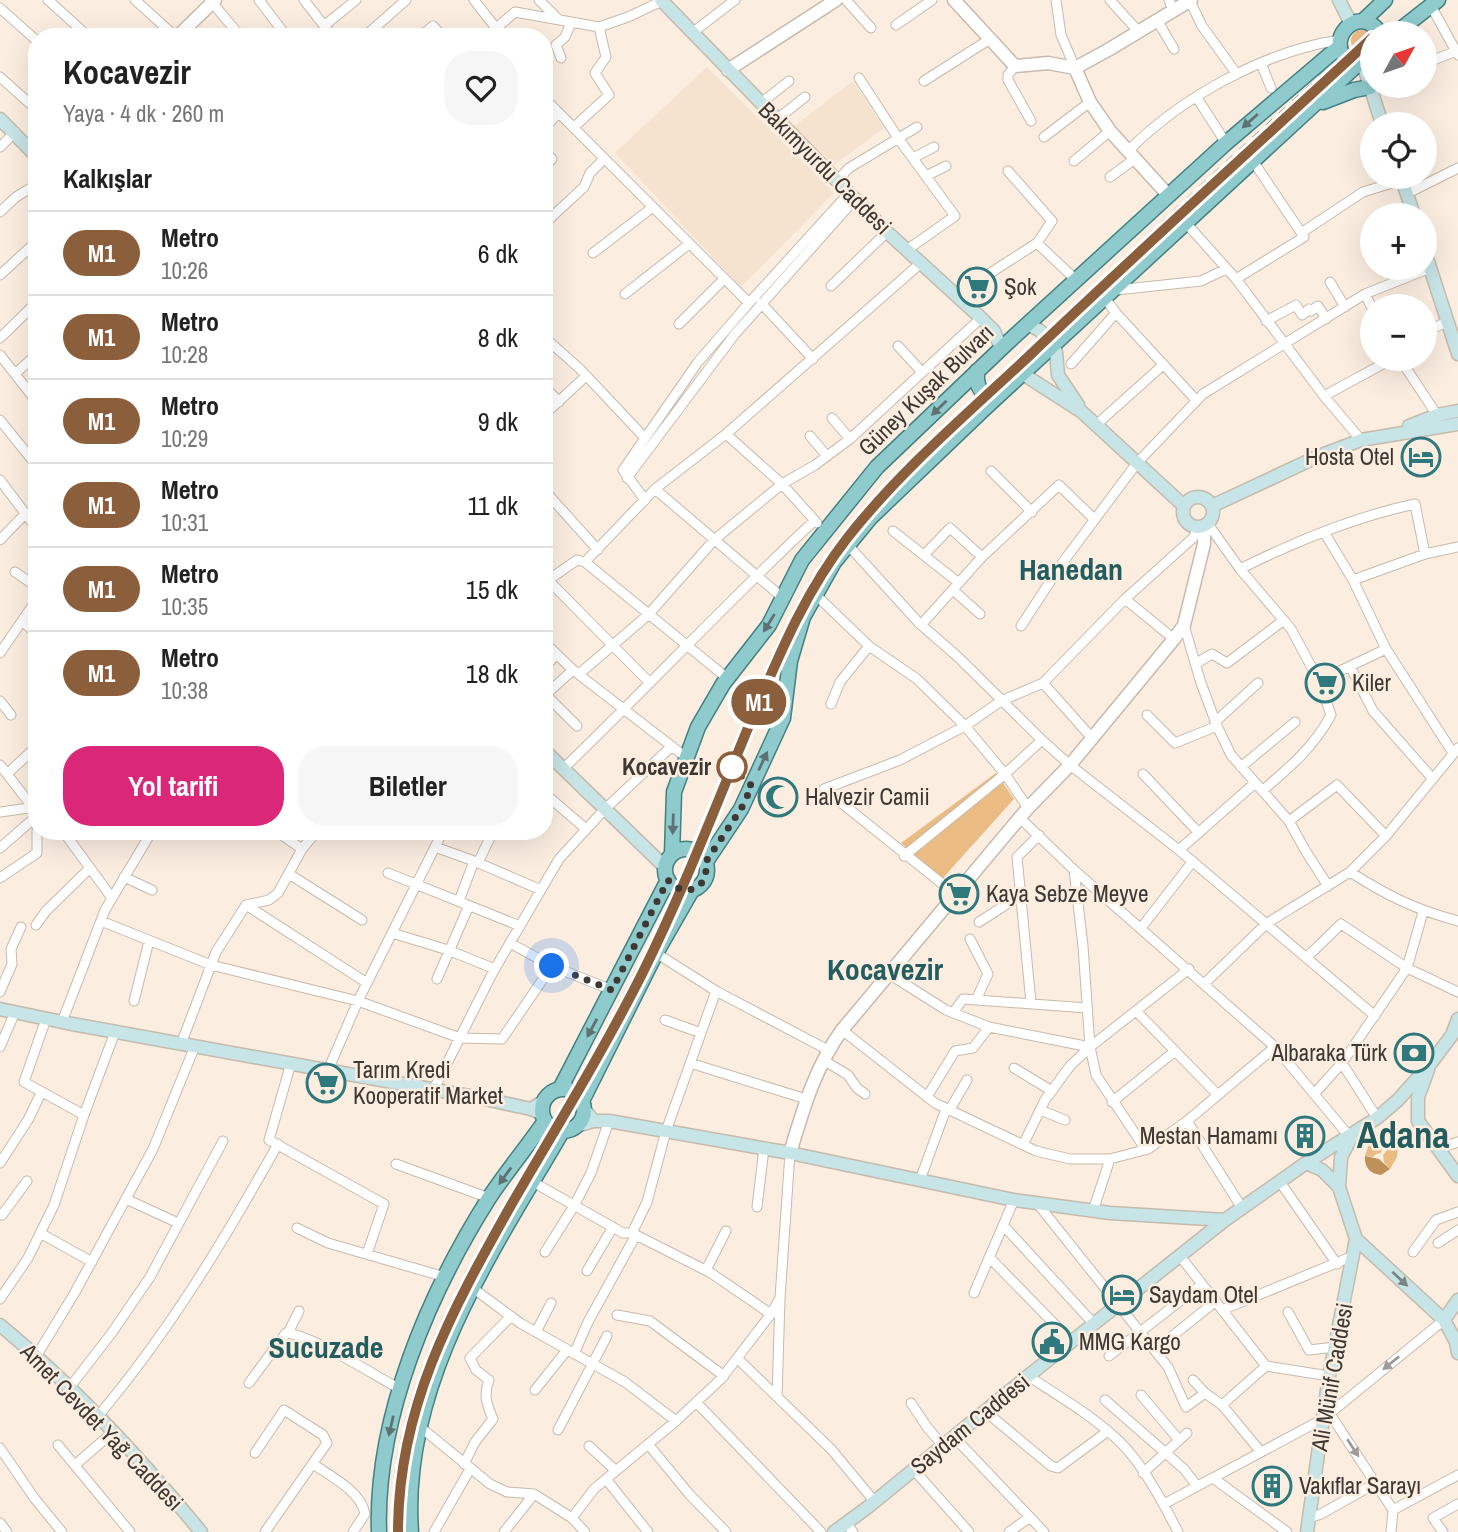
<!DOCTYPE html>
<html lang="tr">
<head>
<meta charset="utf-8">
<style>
	:root { --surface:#fff; --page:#f6f6f6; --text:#222; --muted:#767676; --line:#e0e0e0; --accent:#db2777 }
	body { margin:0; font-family:"Archivo Narrow",sans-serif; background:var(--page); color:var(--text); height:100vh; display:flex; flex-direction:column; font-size:26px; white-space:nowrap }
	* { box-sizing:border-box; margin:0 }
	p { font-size:23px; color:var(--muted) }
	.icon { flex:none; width:38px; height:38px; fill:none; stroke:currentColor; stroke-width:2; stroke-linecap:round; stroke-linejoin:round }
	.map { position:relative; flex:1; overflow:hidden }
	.side { position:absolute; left:28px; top:28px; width:525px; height:812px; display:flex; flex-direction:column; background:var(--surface); border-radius:28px; box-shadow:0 7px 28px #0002 }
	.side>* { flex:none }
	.badge { padding:0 14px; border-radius:23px; font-size:24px; line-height:46px }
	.needle { width:46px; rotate:50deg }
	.buttons { position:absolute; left:1360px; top:21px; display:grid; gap:14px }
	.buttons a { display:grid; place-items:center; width:77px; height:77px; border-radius:50%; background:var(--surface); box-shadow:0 7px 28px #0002; font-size:35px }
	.you { position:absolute; width:35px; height:35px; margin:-18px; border:5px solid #fff; border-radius:50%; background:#1a73e8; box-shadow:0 0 0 10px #1a73e833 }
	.map>.badge { position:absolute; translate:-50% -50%; box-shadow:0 0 0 4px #fff }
	h2 { padding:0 35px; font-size:26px; line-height:63px }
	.round { display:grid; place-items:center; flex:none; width:74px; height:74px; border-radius:28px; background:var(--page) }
	.headline { display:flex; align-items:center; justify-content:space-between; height:119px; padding:0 35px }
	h1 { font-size:33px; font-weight:700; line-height:52px }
	.primary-button { display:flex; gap:14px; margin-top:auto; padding:14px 35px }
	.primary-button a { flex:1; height:80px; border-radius:28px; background:var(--accent); color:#fff; font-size:28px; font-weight:700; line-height:80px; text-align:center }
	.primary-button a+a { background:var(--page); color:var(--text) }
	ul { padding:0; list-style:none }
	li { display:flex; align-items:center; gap:21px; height:84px; padding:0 35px; border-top:2px solid var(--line) }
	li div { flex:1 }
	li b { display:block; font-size:26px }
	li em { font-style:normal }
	li .badge { min-width:77px; font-weight:700; text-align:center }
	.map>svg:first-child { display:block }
</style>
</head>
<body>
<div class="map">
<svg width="1458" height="1532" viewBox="0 0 1458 1532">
	<rect width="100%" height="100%" fill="#fbeee1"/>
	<path fill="#f5e3d0" d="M707,67L834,193L741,287L615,153Z
		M853,81L884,128L834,165L793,127Z"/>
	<path fill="#ebbb84" d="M1351 41a11 11 0 1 1 22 0a11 11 0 1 1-22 0Z
		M996,773L1014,799L942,879L901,843Z
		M1386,1126L1381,1153L1376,1154L1373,1157L1365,1156L1369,1144Z
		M1399,1135L1397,1157L1390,1169L1384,1162L1383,1155Z"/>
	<path fill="#bf9057" d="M1365,1156L1379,1159L1390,1169L1381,1175C1370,1174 1364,1167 1365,1156Z"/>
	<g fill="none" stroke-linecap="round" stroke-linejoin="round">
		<defs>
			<path id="minor" d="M48,0L89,37
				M135,0L176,37
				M210,0L241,37
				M259,0L287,37
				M304,0L333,37
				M474,0L503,37
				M539,0L558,19
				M846,0L871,28
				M1056,0L1061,35L1075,68
				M1110,0L1138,31
				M1169,0L1173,10
				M1190,1L1202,26L1236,73
				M1431,6L1458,55
				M0,8L37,41
				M1157,20L1174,49
				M325,25L356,0
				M896,25L932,0
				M187,27L195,37
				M692,33L735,0
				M364,37L406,0
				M420,37L433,26L443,37
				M486,37L515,12L599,27L628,17L662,1
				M561,58L556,45L565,37L571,23
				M1261,63L1271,88
				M1424,64L1456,51
				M1015,66L1008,75V80L1031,121
				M0,77L37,110
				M859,78L898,138L955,216L907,250
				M924,81L990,39
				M544,98L749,303
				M1197,98L1226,143
				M761,103L789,81
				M776,120L805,97
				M574,127L609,95L595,73L606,57L599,27
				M544,129L558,113
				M1044,137L1090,102
				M0,147L15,132
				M1129,150C1182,97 1265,51 1340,40
				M544,151L552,159L544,167
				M913,158L934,147
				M1074,161L1110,131
				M926,176L946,166
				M1110,177L1136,158
				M837,181L849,168L917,127
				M1408,193L1458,168
				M0,212L16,197L37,184
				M1186,223L1236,279L1324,396L1361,440
				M544,224L584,187L590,173L604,159
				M1301,233L1363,192L1402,180
				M1037,243L1076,280
				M593,253L653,207
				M0,275L37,241
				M1236,279L1304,237L1253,161
				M1330,282L1345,307
				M831,286L887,232
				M1116,290L1201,281L1226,269
				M625,294L689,244
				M1365,294L1372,308
				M956,295L1037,243L1052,221L1008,171
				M1105,298L1116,313L1196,400
				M761,303L813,359
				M1266,321L1296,305L1302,315L1309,309L1311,311L1318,306L1326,319
				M679,324L724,279
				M1424,332L1447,322
				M544,337L580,369L645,438
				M0,338L37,302
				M898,346L922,372
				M0,355L37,402
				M1400,359L1437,415
				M1071,364L1116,313
				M16,373L37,354
				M544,386L559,402
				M1324,396L1392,359
				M544,415L586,376
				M832,418L850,439
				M0,420L37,466
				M1096,425L1163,365
				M726,434L782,484L817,523
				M810,436L827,456
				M991,471L1032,512
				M627,478L735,334L855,199
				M0,480L37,529
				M655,489L783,598
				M544,490L598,550
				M645,500L623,470L698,362L749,303L849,193
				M1208,524L1240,569L1291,629L1319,681L1331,715C1314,747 1289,768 1262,791
				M893,531L959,583
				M1324,532L1353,580L1386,649L1453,753
				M0,540L25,514
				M848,545L919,623L958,657L1042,740L1070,765L1179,850L1375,1016
				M924,555L950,528L982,557
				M585,562L727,678
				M1240,569C1296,541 1353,517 1415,504L1425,554
				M15,572L37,587
				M548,580L650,683
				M1353,580L1425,554L1458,547
				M544,583L577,560L585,562L655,489L726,434L922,262
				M953,590L980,614
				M816,595L869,646L917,679L965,726L1005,774L1028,808
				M1125,599L1174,639
				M22,621L37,634
				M921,625L982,557L1059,485L1094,519
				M1184,625L1201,683L1217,726L1231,755L1289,821L1305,850L1328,886
				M1021,626L1063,562L1137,463L1203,394L1365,294L1430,268
				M544,642L573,670L687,758
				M0,653L37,599
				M1195,664L1212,654L1227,663L1284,620
				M1351,668L1373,711L1432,778
				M544,669L556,654
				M579,674L648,615L714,540L782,484L815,465L850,439L981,318
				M1319,681L1386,649
				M1043,683L1092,738
				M546,695L577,726
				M544,696L573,670
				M0,701L11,715
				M831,704L840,682L869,646
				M1147,715L1175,743L1217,726
				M1215,722L1258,683
				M0,765L27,800L37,803
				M1241,767L1295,722
				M563,769C648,687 728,601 814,521
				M7,774L37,746
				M1143,774L1199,833
				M544,793L586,829
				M0,812L29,808
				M1020,818L1074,870L1275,1047L1349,1136
				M1289,821L1337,785L1386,836
				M63,831L112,898
				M276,831L302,849
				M435,847L474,861
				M0,848L31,821
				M1179,850L1255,783
				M904,856L1005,774L1042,740
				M478,863L493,831
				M1074,870L1083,946L1090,1047L1096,1075L1146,1150
				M1350,872C1388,896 1414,909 1458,921
				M388,873L520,926
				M289,874L362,920
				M124,877L152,890
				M0,878L37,853V831
				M955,894L824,789L900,760L965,726L1001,701L1043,683L1125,599L1193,538L1199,527
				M459,901L474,861L541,890
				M246,905L367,983
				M101,921L211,965L358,1001L460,1038L502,1039L552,966
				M979,922L1021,895
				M36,925L46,911L90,868
				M1141,928L1193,861
				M392,933L448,950L495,969
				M970,939L988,974L976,1000
				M510,943L552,966L612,990
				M656,953L716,991L828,1050
				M1306,958L1341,924L1407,968L1458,992
				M889,974L946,1010L989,1027L1090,1047
				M437,979L467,910
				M1205,983L1267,923L1350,872L1386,836L1458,748
				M0,992L12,964L11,949L21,927
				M134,1001L149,941
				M1031,1003L1017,857L1039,835
				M1137,1012L1218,1095
				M953,1013L963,999L1087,1008
				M46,1019L24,1082L84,1115
				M665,1020L701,1033
				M62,1022L105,910L152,831
				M842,1030L935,1103L1036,1151L1070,1159H1110L1148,1149L1187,1121L1275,1047
				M181,1044L216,952L246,905L269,900L278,893L302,849L317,831
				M0,1047L15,1012
				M823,1060L848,1075L857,1088L865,1094
				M291,1063L269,1140L384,1204L367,1254
				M690,1063L806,1099
				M1342,1063L1377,1118
				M1014,1068L1052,1091
				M328,1070L358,1001L443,831
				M434,1089L493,972L559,859L604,810L672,746
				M1314,1094L1342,1063L1407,968L1423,912
				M927,1097L955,1051L973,1048L989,1027
				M1112,1102L1175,1051
				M1040,1110L1065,1120
				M949,1111L967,1080
				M1187,1121L1242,1208
				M1023,1145L1045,1100L1070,1066L1090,1047L1189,969
				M1438,1149L1458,1142
				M0,1163L28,1120L41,1093
				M396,1164L489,1198
				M920,1180L946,1109
				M533,1182L623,1233H632L711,1273L771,1314
				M1280,1182L1337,1264
				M126,1199L178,1223
				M1037,1203L1168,1367L1186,1407L1205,1393
				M757,1207L764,1148
				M1093,1211L1110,1159
				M0,1214L2,1215L27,1181
				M1003,1225L1094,1324
				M297,1228L328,1243L445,1277
				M40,1233L92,1262
				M632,1233L647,1202L666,1131L716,991
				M1438,1243L1458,1230
				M545,1252L574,1206L591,1173L609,1121
				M1413,1252L1436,1220L1458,1212
				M1180,1256L1266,1366L1329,1376
				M989,1257L1072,1342
				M706,1270L726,1231
				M587,1271L613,1227
				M474,1289L520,1323L625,1382L676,1421
				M974,1293L1014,1200
				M0,1299L28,1258L54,1205L84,1115L115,1032
				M1222,1310L1353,1256
				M1288,1312L1309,1350L1335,1347
				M617,1315L650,1321L724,1376
				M536,1332L551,1303
				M288,1333L299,1311
				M1155,1350L1216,1301
				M574,1354L588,1322L636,1235
				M37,1355L74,1294L153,1149L195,1046
				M1109,1356L1202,1284
				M737,1358L831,1449L875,1502
				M1028,1376C1059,1396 1093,1416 1120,1442C1142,1463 1164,1504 1178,1532
				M1193,1380L1205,1393L1222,1405L1261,1452
				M249,1383L286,1333C312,1335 374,1375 400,1389
				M70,1387L111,1334L150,1277L223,1141
				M535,1390L567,1350
				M1141,1395L1179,1440
				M777,1397L780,1298L790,1153
				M1105,1400L1184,1469L1197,1486
				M696,1402L821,1532
				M911,1403L927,1427L943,1446
				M1222,1405L1266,1366
				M985,1411L1051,1466L1058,1468L1108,1431
				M1330,1414L1393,1510L1391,1532
				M98,1416C169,1332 225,1239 278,1144
				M419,1426L490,1484L507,1492L534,1494L572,1518L585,1532
				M558,1430L607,1336
				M954,1437L1044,1532
				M648,1444L690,1495L726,1532
				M58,1445L130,1532
				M589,1446L616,1471
				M0,1448L35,1499L62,1532
				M255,1453L284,1410L323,1435L327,1443L265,1532
				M313,1464C330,1476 361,1491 365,1514L353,1532
				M464,1464L475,1442L493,1419C487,1405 483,1395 489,1380L476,1370L470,1358L511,1316
				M75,1465L113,1432
				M914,1470L969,1532
				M1143,1473L1187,1433
				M1213,1478L1287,1532
				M606,1479L648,1532
				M1164,1504L1323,1419L1444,1320
				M1393,1510L1458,1475
				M572,1518L594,1489L676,1421L721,1379L771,1314L780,1298
				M1309,1518L1321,1514L1376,1483
				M0,1523L7,1532
				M846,1523L853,1532
				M434,1532L470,1469
				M504,1532L534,1494
				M1009,1532L1030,1517
				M1443,1532L1433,1518L1458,1504"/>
			<path id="tertiary" d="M954,0L1015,66L1048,63L1075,68L1108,50L1191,0
				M177,37L215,0
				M1075,68L1090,102L1110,131L1168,195
				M728,70L836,0
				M790,1153C803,1110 815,1067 842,1030L1028,808L1070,765L1174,639L1184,625L1204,544V526"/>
			<path id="secondary" d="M661,0L887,232L981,318L994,331L1001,348
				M1339,0L1351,24
				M1363,64L1382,124
				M0,119L37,157
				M1401,177L1414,215
				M1424,249L1458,354
				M1027,324L1039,330L1051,341L1056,352L1058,375L1078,405
				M1023,374L1082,412L1184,506
				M1409,426L1437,415L1458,411
				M1183 512a15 15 0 1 1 30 0a15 15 0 1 1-30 0Z
				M1212,506L1319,456L1361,440L1458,424
				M544,750L665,867
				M0,1009L67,1023L480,1098L531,1109L543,1114
				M1428,1070L1418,1097V1121L1458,1176
				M583,1108L594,1121
				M531,1109L544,1101
				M576,1126L594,1121H609L790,1153L1014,1200L1110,1213L1225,1220
				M1306,1163L1322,1170L1339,1187
				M1356,1239L1444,1320L1456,1342L1458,1353
				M1444,1320L1458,1300
				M0,1325C75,1387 140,1457 201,1532
				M834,1532L868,1507L1028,1376L1225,1220L1306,1163L1377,1118L1398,1100L1431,1063L1452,1035L1458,1019
				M1307,1532L1329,1376L1356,1239L1339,1187L1341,1157L1352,1136"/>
			<path id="primary" d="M1363,21L1385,0
				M1396,33L1438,0
				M1372,62C1365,64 1358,66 1350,61C1322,45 1357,0 1380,33
				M1323,102L1354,90L1370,87
				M977,371C976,386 980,395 995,399
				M665 870a21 21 0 1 1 42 0a21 21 0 1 1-42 0Z
				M672,854L674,792L698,727L723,684L769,625L802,560L877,467L1007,343L1226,143L1340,46
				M705,863L741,809L783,718L790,661L803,617L834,562L870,518L985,408L1358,64
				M560,1089L668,880
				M542 1110a21 21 0 1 1 42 0a21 21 0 1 1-42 0Z
				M582,1101L656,953L692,890
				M379,1532C375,1418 429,1293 489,1198C506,1172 527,1147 545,1121
				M411,1532C400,1385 492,1252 563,1130"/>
		</defs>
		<use href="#minor" stroke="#c6baad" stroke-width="11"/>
		<use href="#tertiary" stroke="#c6baad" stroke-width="15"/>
		<use href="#secondary" stroke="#c6baad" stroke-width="15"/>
		<use href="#primary" stroke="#428081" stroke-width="17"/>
		<use href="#minor" stroke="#fff" stroke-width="9"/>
		<use href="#tertiary" stroke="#fff" stroke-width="12"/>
		<use href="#secondary" stroke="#c7e4e6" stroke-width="12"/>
		<use href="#primary" stroke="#8fcacd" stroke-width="14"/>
		<path stroke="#7d756d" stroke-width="2.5" stroke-dasharray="9 9" stroke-linecap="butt" d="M392,1532C390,1408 448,1302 508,1198C551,1123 597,1049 636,971C678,889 711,802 746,716C773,653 799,589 842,534C893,469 959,414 1019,357C1123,258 1228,160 1334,64"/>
	</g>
	<defs><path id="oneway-solid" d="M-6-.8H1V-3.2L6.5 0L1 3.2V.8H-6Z" transform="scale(1.75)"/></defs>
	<g fill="#5e7271">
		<use href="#oneway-solid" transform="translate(1250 121) rotate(138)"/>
		<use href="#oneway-solid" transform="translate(939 408) rotate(136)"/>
		<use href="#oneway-solid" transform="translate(769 623) rotate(122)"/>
		<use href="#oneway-solid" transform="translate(763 761) rotate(-65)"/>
		<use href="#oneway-solid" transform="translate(673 824) rotate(92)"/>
		<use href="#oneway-solid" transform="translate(592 1028) rotate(118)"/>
		<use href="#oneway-solid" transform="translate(505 1176) rotate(126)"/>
		<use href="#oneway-solid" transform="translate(391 1426) rotate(103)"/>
	</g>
	<use fill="#7b8584" href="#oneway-solid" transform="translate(1400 1279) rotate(43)"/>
	<g fill="#9e9c99">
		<use href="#oneway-solid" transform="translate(1391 1363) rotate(141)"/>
		<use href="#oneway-solid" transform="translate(1353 1448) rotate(57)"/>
	</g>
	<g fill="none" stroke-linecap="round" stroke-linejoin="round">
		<defs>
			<path id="line" d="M398,1532C398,1408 451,1312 510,1207C554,1131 601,1055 641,976C682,894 715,808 750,723C778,658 804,593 848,537C901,470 967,414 1029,356C1142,248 1258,144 1372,38"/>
		</defs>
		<use href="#line" stroke="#fff" stroke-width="16"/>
		<use href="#line" stroke="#8b5e3c" stroke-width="10"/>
		<path stroke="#3d3833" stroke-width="7" stroke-dasharray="0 12.6" d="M552,966L612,990L668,880C684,900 711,888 705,863L741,809L752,786L732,767"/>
	</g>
	<defs>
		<symbol id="supermarket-ring" viewBox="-11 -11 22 22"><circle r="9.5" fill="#fbeee1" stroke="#2f787c" stroke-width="1.5"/><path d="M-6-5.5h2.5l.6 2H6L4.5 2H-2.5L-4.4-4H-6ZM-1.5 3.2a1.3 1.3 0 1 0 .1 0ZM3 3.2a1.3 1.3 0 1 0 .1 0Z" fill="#2f787c"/></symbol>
		<symbol id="hotel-ring" viewBox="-11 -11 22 22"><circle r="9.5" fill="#fbeee1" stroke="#2f787c" stroke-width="1.5"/><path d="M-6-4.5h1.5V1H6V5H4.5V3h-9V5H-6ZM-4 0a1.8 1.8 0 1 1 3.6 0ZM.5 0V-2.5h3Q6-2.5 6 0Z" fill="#2f787c"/></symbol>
		<symbol id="mosque-ring" viewBox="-11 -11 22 22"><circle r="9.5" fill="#fbeee1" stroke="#2f787c" stroke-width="1.5"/><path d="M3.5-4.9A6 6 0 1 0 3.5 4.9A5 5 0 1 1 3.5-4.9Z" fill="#2f787c"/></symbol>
		<symbol id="bank-ring" viewBox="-11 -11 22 22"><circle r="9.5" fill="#fbeee1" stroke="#2f787c" stroke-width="1.5"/><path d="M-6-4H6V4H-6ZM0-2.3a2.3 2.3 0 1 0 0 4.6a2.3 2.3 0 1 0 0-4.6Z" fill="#2f787c"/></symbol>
		<symbol id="building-ring" viewBox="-11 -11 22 22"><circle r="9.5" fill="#fbeee1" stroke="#2f787c" stroke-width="1.5"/><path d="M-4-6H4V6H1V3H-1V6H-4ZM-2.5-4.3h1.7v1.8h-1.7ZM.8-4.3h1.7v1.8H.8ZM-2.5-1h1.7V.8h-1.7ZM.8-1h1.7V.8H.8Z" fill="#2f787c"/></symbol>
		<symbol id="civic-ring" viewBox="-11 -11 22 22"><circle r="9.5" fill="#fbeee1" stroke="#2f787c" stroke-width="1.5"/><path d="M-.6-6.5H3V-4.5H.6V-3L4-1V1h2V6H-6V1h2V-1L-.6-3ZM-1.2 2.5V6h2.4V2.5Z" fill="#2f787c"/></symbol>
	</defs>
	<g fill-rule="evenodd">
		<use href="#supermarket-ring" x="955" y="265" width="44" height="44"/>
		<use href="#hotel-ring" x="1399" y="435" width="44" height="44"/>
		<use href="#supermarket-ring" x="1303" y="661" width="44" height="44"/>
		<use href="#mosque-ring" x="756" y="775" width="44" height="44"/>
		<use href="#supermarket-ring" x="937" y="872" width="44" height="44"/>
		<use href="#bank-ring" x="1392" y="1031" width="44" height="44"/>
		<use href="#supermarket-ring" x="304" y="1061" width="44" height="44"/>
		<use href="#building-ring" x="1283" y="1114" width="44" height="44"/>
		<use href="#hotel-ring" x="1100" y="1273" width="44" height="44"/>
		<use href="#civic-ring" x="1030" y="1320" width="44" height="44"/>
		<use href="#building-ring" x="1250" y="1464" width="44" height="44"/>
	</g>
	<circle fill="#fff" stroke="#8b5e3c" stroke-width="3.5" cx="732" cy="767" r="14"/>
	<g text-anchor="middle" stroke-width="5" stroke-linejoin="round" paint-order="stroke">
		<g font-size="23" fill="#3d3833" stroke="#fbeee1">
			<text transform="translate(825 168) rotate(45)" y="8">Bakımyurdu Caddesi</text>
			<text transform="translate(926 390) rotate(-44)" y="8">Güney Kuşak Bulvarı</text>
			<text transform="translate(1332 1377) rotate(-80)" y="8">Ali Münif Caddesi</text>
			<text transform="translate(970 1424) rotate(-39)" y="8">Saydam Caddesi</text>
			<text transform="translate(102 1427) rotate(46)" y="8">Amet Cevdet Yağ Caddesi</text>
		</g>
		<g font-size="23" fill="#3d3833" stroke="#fbeee1" text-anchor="start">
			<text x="1004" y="295">Şok</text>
			<text x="1394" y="465" text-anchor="end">Hosta Otel</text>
			<text x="1352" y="691">Kiler</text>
			<text x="805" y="805">Halvezir Camii</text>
			<text x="986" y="902">Kaya Sebze Meyve</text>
			<text x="1387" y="1061" text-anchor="end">Albaraka Türk</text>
			<text x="353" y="1078">Tarım Kredi<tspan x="353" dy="26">Kooperatif Market</tspan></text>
			<text x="1278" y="1144" text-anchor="end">Mestan Hamamı</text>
			<text x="1149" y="1303">Saydam Otel</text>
			<text x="1079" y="1350">MMG Kargo</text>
			<text x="1299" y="1494">Vakıflar Sarayı</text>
		</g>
		<g font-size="23" font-weight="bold" fill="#3d3833" stroke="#fbeee1" text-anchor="end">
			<text x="711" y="775">Kocavezir</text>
		</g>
		<g font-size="30" font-weight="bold" fill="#235d60" stroke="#fbeee1">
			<text x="1071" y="580">Hanedan</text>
			<text x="885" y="980">Kocavezir</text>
			<text x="326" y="1358">Sucuzade</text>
		</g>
		<g font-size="37" font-weight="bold" fill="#235d60" stroke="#fbeee1">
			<text x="1403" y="1148">Adana</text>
		</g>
	</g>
</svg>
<div class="buttons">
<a><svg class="needle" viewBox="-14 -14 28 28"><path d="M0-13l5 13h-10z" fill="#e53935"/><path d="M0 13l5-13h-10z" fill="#767676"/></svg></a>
<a><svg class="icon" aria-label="locate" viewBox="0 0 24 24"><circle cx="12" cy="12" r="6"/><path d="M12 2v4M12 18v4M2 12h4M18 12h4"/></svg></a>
<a>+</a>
<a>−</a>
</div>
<div class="you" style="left:552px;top:966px"></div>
<b class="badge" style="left:759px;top:702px;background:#8b5e3c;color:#fff">M1</b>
<section class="side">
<div class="headline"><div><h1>Kocavezir</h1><p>Yaya · 4 dk · 260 m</p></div><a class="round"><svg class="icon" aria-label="heart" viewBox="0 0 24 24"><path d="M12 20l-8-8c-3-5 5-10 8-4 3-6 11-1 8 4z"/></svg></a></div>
<h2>Kalkışlar</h2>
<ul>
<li><span class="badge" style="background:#8b5e3c;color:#fff">M1</span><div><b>Metro</b><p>10:26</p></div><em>6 dk</em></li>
<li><span class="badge" style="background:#8b5e3c;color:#fff">M1</span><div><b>Metro</b><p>10:28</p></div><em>8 dk</em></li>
<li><span class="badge" style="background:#8b5e3c;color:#fff">M1</span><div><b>Metro</b><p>10:29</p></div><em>9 dk</em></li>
<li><span class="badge" style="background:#8b5e3c;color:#fff">M1</span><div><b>Metro</b><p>10:31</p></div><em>11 dk</em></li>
<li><span class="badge" style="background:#8b5e3c;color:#fff">M1</span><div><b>Metro</b><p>10:35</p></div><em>15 dk</em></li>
<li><span class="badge" style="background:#8b5e3c;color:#fff">M1</span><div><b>Metro</b><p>10:38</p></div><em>18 dk</em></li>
</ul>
<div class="primary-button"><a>Yol tarifi</a><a>Biletler</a></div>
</section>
</div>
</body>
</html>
